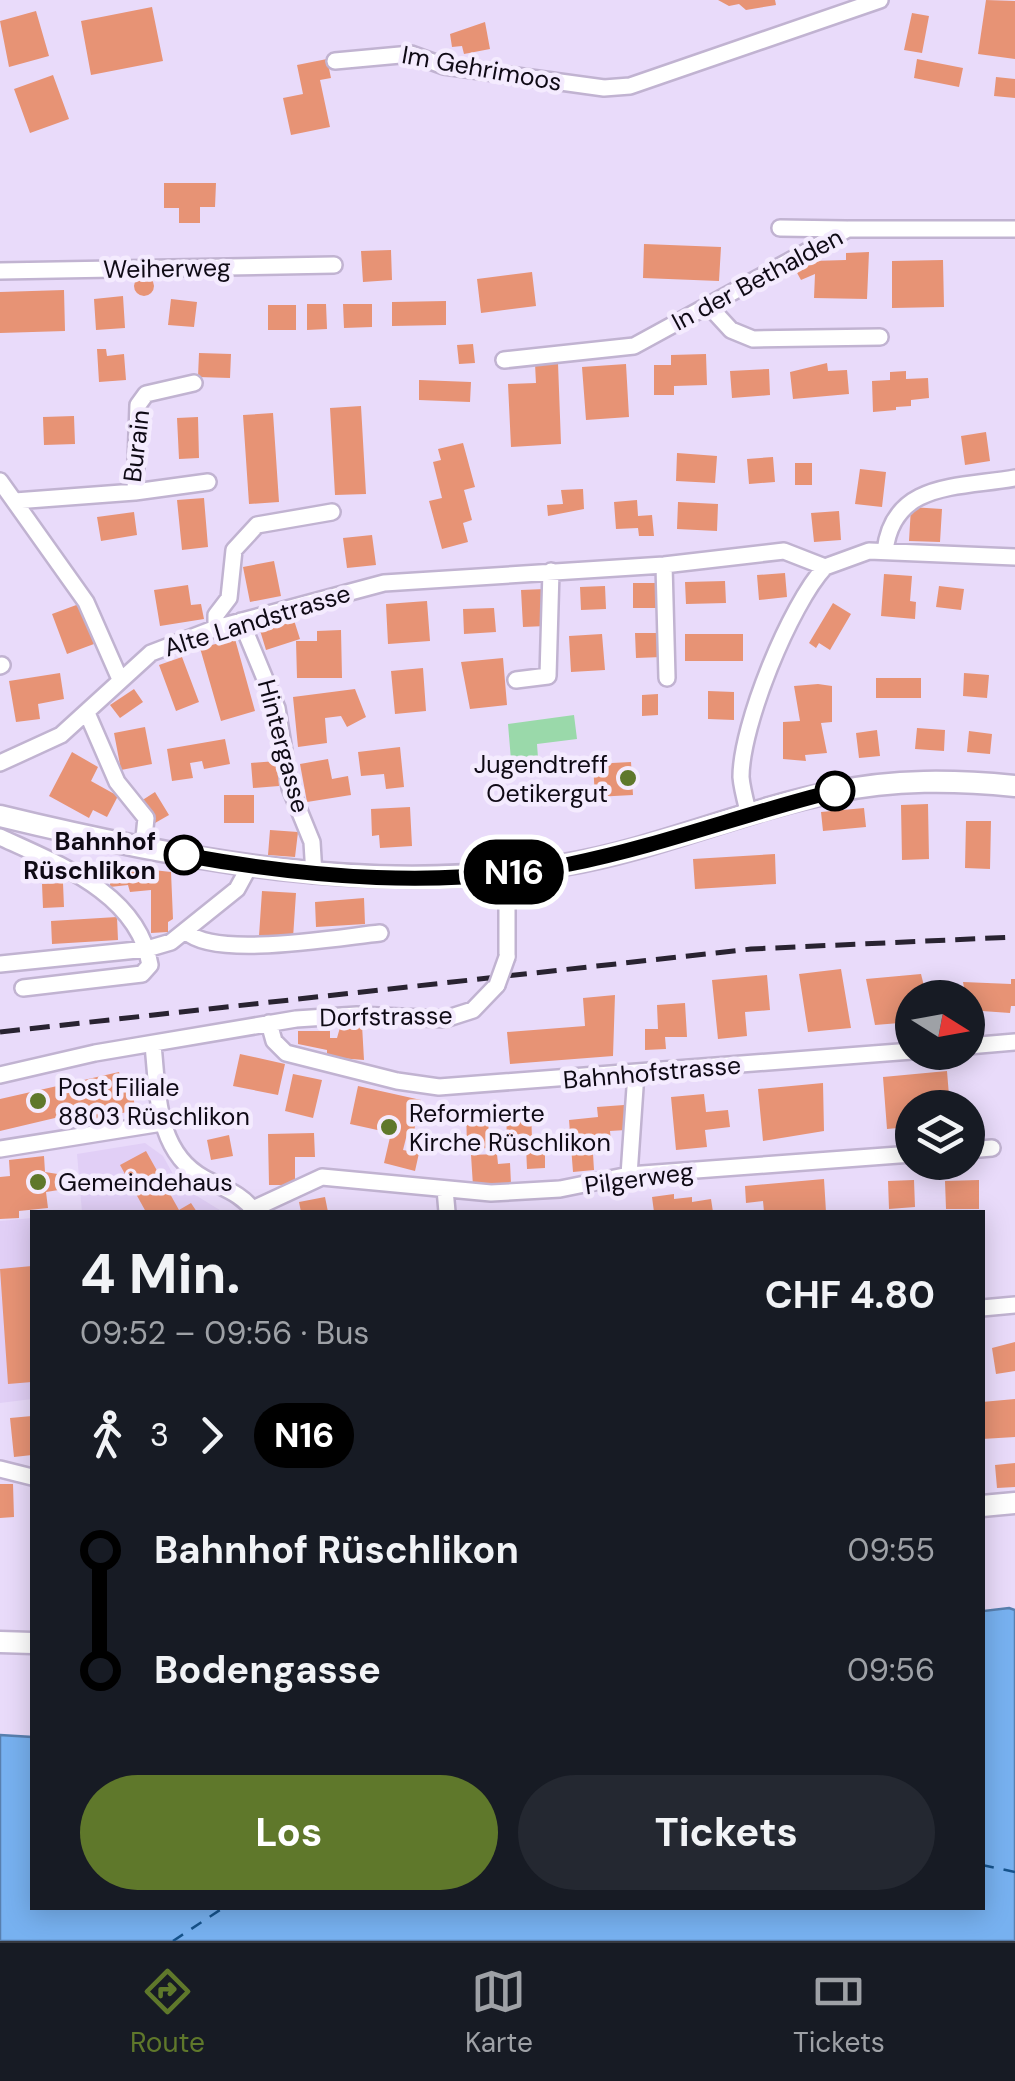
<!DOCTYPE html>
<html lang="de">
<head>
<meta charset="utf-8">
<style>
	:root { --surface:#171b24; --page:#242831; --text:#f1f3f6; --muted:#9ea1a6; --line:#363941; --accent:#5f782b }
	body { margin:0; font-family:"DM Sans",sans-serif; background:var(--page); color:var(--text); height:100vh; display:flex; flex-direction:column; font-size:38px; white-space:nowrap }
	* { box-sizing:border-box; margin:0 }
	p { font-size:32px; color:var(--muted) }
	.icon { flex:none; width:55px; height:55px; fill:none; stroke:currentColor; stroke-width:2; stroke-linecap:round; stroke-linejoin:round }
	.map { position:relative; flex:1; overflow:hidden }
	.side { position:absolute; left:30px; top:1210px; width:955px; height:700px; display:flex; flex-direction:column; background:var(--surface); border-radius:0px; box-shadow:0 5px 25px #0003 }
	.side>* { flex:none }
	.badge { padding:0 20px; border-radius:32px; font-size:35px; line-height:65px }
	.needle { width:65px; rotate:101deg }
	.tools { position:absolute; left:895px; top:980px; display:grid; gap:20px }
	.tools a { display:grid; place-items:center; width:90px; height:90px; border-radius:50%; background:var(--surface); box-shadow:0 5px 25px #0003; font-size:50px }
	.map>.badge { position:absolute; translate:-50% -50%; box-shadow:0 0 0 5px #fff }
	.legs { display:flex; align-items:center; gap:15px; height:110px; padding:0 50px; font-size:32px }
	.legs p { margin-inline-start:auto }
	.head { display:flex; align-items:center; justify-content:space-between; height:170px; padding:0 50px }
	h1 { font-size:55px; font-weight:700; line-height:75px }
	.action { display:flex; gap:20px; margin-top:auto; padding:20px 50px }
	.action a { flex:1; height:115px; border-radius:60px; background:var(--accent); color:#fff; font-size:40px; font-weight:700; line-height:115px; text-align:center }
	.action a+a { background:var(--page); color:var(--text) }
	ul { padding:0 50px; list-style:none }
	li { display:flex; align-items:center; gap:35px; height:120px; font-size:38px }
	li i { display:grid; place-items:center; width:15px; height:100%; margin:0 12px; background:currentColor }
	li i::after { content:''; width:25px; height:25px; margin:-12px; border:8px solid; border-radius:50%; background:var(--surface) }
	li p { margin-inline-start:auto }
	li:first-child i { background:linear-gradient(#0000 50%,currentColor 0) }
	li:last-child i { background:linear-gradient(currentColor 50%,#0000 0) }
	.dock { display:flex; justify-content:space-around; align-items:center; height:140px; border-top:2px solid var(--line); background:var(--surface); font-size:28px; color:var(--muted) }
	.dock a { display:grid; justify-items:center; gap:5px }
	.dock .active { color:var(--accent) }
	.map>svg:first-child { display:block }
</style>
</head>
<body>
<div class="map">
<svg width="1015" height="1941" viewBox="0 0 1015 1941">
	<rect width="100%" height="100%" fill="#e9dbfa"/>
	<path fill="#e1cff6" d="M145,1143L163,1156L179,1185L223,1212H82L77,1154Z
		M32,1218V1399L0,1403V1221Z"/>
	<path fill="#9ad9aa" d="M574,715L577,739L537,744L538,758L511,760L508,724Z"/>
	<path fill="#77b1f0" stroke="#587fae" stroke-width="2.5" d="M1009,1608L1015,1610V1941H0V1735L32,1737V1908H982L983,1611Z"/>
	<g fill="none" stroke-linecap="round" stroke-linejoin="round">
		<path stroke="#16538c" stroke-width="2.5" stroke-dasharray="12 10" stroke-linecap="butt" d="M982,1865L1015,1872
			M173,1941L223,1908"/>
	</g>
	<path fill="#e79375" d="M718,0H775L776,5L746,10L739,4L729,6Z
		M986,0L1015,1V59L978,54Z
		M152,7L163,61L91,75L81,21Z
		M36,11L49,56L9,67L0,21Z
		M912,13L929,16L922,53L904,50Z
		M485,22L490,49L464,54L462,46L452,47L450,34Z
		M327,59L331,78L320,80L330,127L291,135L283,98L303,94L297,65Z
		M917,59L963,68L959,87L914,78Z
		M53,75L69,119L30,133L14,89Z
		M996,77L1015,79V98L994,96Z
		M164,183H216L215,207H200V223H179V208H164Z
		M644,244L721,247L719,281L643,278Z
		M391,250L392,280L363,282L361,251Z
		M869,252L867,299L814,298L815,274L801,280L796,271L812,261L846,260V253Z
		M943,260L944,307L892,308V261Z
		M532,272L536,306L481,313L477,279Z
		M134 286a10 10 0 1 1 20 0a10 10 0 1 1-20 0Z
		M64,290L65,331L0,333V292Z
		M123,296L125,328L96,330L94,299Z
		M171,299L197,302L194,327L168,325Z
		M446,301V325L392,326V302Z
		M307,304H326L327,329L307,330Z
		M343,304H372V327L344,328Z
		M268,305H296V330H268Z
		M473,344L475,363L459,364L457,345Z
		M97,349H106L107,356L124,354L126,380L99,382Z
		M199,353L231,354L230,378L198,377Z
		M706,354L707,385L674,386V395H654V365H671V355Z
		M558,363L561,444L511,447L508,384L536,383L535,364Z
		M827,363L828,371L847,370L849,394L793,399L790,372Z
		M626,364L629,417L586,420L582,367Z
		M769,369L770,395L732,398L730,371Z
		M906,371V379L928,378L929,398L911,400V406L896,407V410L873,412L872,381L890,380V372Z
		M419,380L471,382L470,402L419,400Z
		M361,406L366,494L335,495L330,408Z
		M273,413L279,502L249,504L243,415Z
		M74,416L75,444L44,445L43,417Z
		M198,417L199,458L179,459L177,418Z
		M986,432L990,461L965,465L961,436Z
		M463,443L475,487L464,490L472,520L463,523L468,542L442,549L429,501L442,498L433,462L441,460L438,449Z
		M677,453L717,456L715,483L676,481Z
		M773,457L775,482L749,484L747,459Z
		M795,463H812V485H795Z
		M860,469L886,472L882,507L855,504Z
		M583,489L584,509L548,516L547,505L563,504L561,490Z
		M204,498L208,547L182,550L177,500Z
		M637,500L638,516L652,515L654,536H639L638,528L616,529L614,502Z
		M678,502L718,504L717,531L677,529Z
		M911,507L942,509L940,542L909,541Z
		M839,511L841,540L814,542L811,513Z
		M134,512L137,535L101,541L97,517Z
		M372,535L376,565L347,568L343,538Z
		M274,561L281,596L250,602L243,567Z
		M785,573L787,597L759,600L757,575Z
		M884,574L912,576L910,601L916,602L915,619L881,616Z
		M725,581L726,603L686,604L685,582Z
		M633,583H660V608H633Z
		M188,585L191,605L201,604L204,619L160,626L154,590Z
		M605,586L606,609L581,610L580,587Z
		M939,586L964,589L961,610L936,607Z
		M545,589L546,626L523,627L521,590Z
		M427,601L430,641L388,644L386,604Z
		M833,603L851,614L830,650L819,643L816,648L809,643Z
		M79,604L94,644L67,654L52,614Z
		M494,608L496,632L464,634L463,609Z
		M293,617L300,639L266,650L259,627Z
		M341,630L342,678H297L296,641H317V631Z
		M635,633H661L662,657L636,658Z
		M602,634L605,670L571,672L569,636Z
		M685,634H743V661H685Z
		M235,639L255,711L221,721L200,648Z
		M182,657L199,702L176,711L159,665Z
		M503,658L507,705L470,709L461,662Z
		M423,668L426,711L395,714L391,671Z
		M60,673L64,699L38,704L40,719L16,722L9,681Z
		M964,673L989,675L987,698L963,696Z
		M876,678H921V698H876Z
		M818,684L832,686V722L821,723L827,753L805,755L806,761L783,759V722L800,721L794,686Z
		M134,689L143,702L120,718L110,705Z
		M355,689L366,717L347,727L341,716L325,718L327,743L298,747L293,697Z
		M708,691L734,692V720L708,719Z
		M658,694V715L642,716V695Z
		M145,727L152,764L121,770L114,733Z
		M917,728L945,730L944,751L915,749Z
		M877,730L880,756L859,758L856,733Z
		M969,731L992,734L990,754L967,752Z
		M225,739L230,764L204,769L202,761L190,763L193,778L172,781L167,749Z
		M400,747L404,787L386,789L384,774L361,776L358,752Z
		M72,752L98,767L91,781L118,796L107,817L93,810L89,818L49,796Z
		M328,759L332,779L348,776L351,795L307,802L300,764Z
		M277,761L279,786L253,788L251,763Z
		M631,762L633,795L595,797L593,764Z
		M155,792L169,815L155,823L141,801Z
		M224,795H254V823H224Z
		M928,804L929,859L902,860L901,805Z
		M410,807L412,846L380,848L379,835L372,836L371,809Z
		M864,808L866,827L823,831L821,812Z
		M966,821H991L990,869L965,868Z
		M270,830L298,832L295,857L268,855Z
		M775,854L776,884L695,889L693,859Z
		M101,864L171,872L173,919L168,922V932L151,933V890L130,892L128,885L110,887V877L98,875Z
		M63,883L64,907L43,908L42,884Z
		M262,891L296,893L293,938L259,936Z
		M364,898L365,924L316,927L315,902Z
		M117,917L118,940L52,944L51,921Z
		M841,969L851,1028L808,1032L799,974Z
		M921,974L927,998H912V1022L875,1025L866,979Z
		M767,975L770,1010L745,1012L747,1036L718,1039L712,980Z
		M1011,979H1015V1006H1011L1010,1013L968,1010L963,982L1011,984Z
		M615,995L613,1056L510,1064L507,1032L585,1026L583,998Z
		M685,1003L687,1037H665L666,1049L645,1050V1029H658L657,1005Z
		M341,1024L362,1025L364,1060L327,1057V1050L298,1044V1031H330V1038H337Z
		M240,1054L285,1064L278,1095L233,1086Z
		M947,1071L950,1108H912L909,1127L887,1129L883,1077Z
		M119,1072L122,1082L129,1080L136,1110L95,1119L93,1109L0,1131V1099Z
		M293,1074L322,1080L313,1118L285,1111Z
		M823,1083L824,1131L763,1141L758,1089Z
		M358,1086L421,1100L414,1131L408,1130L403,1150L419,1153L415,1171L384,1163L391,1133L350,1124Z
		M704,1094L706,1112L728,1110L730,1127L705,1130L707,1147L676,1150L671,1097Z
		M624,1105L626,1130L610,1131L612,1152L593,1154L594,1170L573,1172L569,1120L598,1117L597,1107Z
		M466,1107H488L489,1148L467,1149Z
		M531,1110L532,1139L507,1140L506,1111Z
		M314,1133L315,1157H295V1185H269L268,1134Z
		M229,1135L233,1156L211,1160L207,1140Z
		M526,1147H545V1168L527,1169Z
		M146,1151L179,1210L191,1203L197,1212H146L120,1165Z
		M497,1154L498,1164L510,1163L511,1184L473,1186L471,1155Z
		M44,1156L45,1172L64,1175L65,1189L46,1192L48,1208L19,1211V1218L0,1219V1177L10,1176L9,1160Z
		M824,1179L826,1212H764L763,1201L746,1203L745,1186Z
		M914,1180L915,1207L889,1209L888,1181Z
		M979,1180V1209H946L945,1181Z
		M674,1194V1199L692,1197V1202L711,1199L713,1212H654L652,1197Z
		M325,1197L328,1212H301L299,1202Z
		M32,1266V1382L8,1384L0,1269Z
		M1015,1342V1371L996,1374L992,1348Z
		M1015,1399V1437L982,1439V1402Z
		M32,1416V1455L14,1457L10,1418Z
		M1015,1463V1487L997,1488L995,1465Z
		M0,1484H13L14,1517L0,1518Z"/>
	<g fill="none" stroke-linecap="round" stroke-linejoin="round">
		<defs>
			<path id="minor" d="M335,61L411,54L444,66L604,88L630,86L880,0
				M780,228L846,229
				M0,271L334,265
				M708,305L731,330L753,339L880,337
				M504,360L634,346L848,229H1015
				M0,481L86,602L119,677
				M135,492L208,482
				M15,501L135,492L138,405L146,394L194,383
				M885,551C893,481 959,488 1015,478
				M664,565L667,678
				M241,621L277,708L290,788L312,842L314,875
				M216,628V615L229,598L234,550L257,525L332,512
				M0,666L2,665
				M516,680L548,676L551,571
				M87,713L117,782L146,818L143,847
				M0,763L61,735L151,653L216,628L384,583L664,565L784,551L825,567
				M749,815C746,803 742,789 741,777C741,725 790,605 825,567L869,551L1015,557
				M0,837C58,864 138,893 150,965L142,974L23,988
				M507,873V957
				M187,932C215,959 340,937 380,933
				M0,964L147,949L171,942L237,889L249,867
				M269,1023L274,1041L286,1053L397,1081L439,1087L912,1051
				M153,1045C158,1093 156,1152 204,1178C224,1189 241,1193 255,1212
				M968,1046L1015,1042
				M0,1075L95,1053L296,1019L357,1015L445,1019L473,1010L497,985
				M0,1149L162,1123
				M968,1150L992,1148
				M629,1175L636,1073
				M445,1189L447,1212
				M253,1209L322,1177L491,1193L560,1189L629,1175L912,1154
				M982,1308L1015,1305
				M0,1469L32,1477"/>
			<path id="major" d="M0,816C185,861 372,896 563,865C655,850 742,810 834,792C894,779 954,780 1015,786
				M982,1506L1015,1503
				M0,1642L32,1643"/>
		</defs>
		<use href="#minor" stroke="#c1b3d1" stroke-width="20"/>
		<use href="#major" stroke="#c1b3d1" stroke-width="25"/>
		<use href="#minor" stroke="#fff" stroke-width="15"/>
		<use href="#major" stroke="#fff" stroke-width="20"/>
		<path stroke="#292331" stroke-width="5" stroke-dasharray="20 10" stroke-linecap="butt" d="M0,1032L751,949L1015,937"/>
		<defs>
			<path id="minor-bridge" d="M497,985L507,957"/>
		</defs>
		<use href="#minor-bridge" stroke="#c1b3d1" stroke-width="20" stroke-linecap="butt"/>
		<use href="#minor-bridge" stroke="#fff" stroke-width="15"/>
	</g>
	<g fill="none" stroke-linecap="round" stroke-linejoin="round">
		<defs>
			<path id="line-1" d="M184,855C311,878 442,889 570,864C660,846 746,813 835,791"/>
		</defs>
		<use href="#line-1" stroke="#fff" stroke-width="22"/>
		<use href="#line-1" stroke="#000" stroke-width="15"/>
	</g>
	<g fill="#5f782b" stroke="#f4ebfe" stroke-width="4">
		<circle cx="628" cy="778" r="10"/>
		<circle cx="38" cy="1101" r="10"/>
		<circle cx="389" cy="1127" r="10"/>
		<circle cx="38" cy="1182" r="10"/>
	</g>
	<g fill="#fff" stroke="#000" stroke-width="5">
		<circle cx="835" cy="791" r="18"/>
		<circle cx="184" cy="855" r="18"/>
	</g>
	<g text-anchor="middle" stroke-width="9" stroke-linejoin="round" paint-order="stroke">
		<g font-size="25" fill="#0f0a15" stroke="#f4ebfe">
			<text transform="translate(482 68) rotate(10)" y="9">Im Gehrimoos</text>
			<text transform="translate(167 268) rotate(-1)" y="9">Weiherweg</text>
			<text transform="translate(757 279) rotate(-28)" y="9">In der Bethalden</text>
			<text transform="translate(136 446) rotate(-83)" y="9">Burain</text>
			<text transform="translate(257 620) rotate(-17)" y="9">Alte Landstrasse</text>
			<text transform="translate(284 746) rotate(75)" y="9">Hintergasse</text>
			<text transform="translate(386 1016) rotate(-1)" y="9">Dorfstrasse</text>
			<text transform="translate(652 1072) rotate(-5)" y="9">Bahnhofstrasse</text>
			<text transform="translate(639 1178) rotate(-8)" y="9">Pilgerweg</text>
		</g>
		<g font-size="25" fill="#0f0a15" stroke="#f4ebfe" text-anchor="start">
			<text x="608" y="773" text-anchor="end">Jugendtreff<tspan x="608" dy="29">Oetikergut</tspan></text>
			<text x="58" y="1096">Post Filiale<tspan x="58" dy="29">8803 Rüschlikon</tspan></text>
			<text x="409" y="1122">Reformierte<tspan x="409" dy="29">Kirche Rüschlikon</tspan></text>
			<text x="58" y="1191">Gemeindehaus</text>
		</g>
		<g font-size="25" font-weight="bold" fill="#0f0a15" stroke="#f4ebfe" text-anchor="end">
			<text x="156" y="850">Bahnhof<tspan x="156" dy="29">Rüschlikon</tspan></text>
		</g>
	</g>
</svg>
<div class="tools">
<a><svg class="needle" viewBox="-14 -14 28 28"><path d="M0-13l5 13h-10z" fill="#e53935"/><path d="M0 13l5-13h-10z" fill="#9ea1a6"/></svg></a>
<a><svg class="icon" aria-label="layers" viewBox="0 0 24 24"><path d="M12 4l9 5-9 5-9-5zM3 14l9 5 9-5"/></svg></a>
</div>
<b class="badge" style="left:514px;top:872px;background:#000;color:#fff">N16</b>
<section class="side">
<div class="head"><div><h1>4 Min.</h1><p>09:52 – 09:56 · Bus</p></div><b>CHF 4.80</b></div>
<div class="legs"><svg class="icon" aria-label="walk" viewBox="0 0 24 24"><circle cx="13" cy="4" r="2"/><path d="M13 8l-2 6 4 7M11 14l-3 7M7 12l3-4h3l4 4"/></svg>3<svg class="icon" aria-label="forward" viewBox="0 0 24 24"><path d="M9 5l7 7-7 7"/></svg><b class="badge" style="background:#000;color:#fff">N16</b></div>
<ul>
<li><i style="color:#000"></i><b>Bahnhof Rüschlikon</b><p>09:55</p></li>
<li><i style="color:#000"></i><b>Bodengasse</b><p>09:56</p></li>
</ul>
<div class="action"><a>Los</a><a>Tickets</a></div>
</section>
</div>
<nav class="dock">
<a class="active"><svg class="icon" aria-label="directions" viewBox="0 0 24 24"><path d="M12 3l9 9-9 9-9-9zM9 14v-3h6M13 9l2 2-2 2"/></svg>Route</a>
<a><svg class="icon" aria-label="map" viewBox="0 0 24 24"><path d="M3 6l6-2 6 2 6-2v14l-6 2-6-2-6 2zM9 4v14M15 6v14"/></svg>Karte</a>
<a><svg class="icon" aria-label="tickets" viewBox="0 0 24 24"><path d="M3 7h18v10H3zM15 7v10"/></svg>Tickets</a>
</nav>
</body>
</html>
